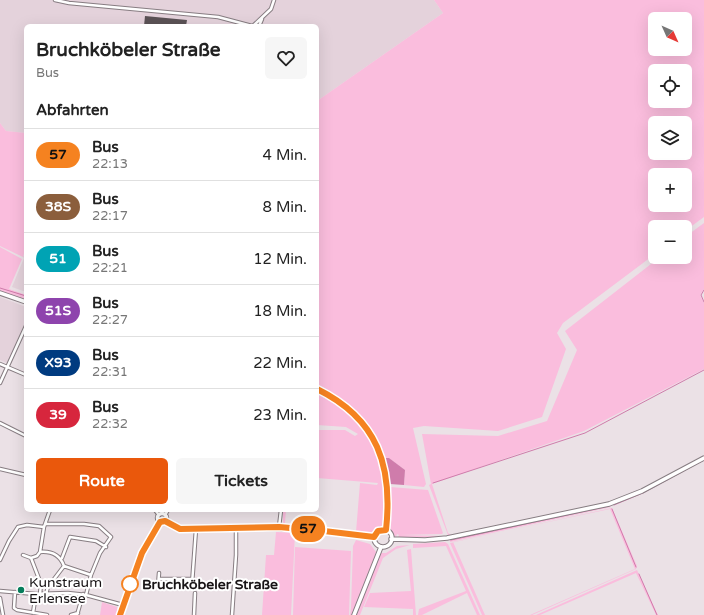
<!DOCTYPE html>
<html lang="de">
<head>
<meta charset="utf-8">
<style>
	:root { --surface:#fff; --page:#f6f6f6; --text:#222; --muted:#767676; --line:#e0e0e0; --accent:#ea580c }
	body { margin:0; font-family:"Varela Round",sans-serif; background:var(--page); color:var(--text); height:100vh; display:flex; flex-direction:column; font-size:15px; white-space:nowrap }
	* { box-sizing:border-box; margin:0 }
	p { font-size:13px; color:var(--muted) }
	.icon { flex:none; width:22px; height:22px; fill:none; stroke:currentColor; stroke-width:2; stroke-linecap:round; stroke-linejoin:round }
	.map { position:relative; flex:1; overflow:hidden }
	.panel { position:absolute; left:24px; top:24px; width:295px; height:488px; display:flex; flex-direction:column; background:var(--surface); border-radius:6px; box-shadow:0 4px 16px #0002 }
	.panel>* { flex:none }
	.badge { padding:0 8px; border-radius:13px; font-size:14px; line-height:26px }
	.needle { width:26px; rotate:135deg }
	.fabs { position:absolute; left:648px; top:12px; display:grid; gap:8px }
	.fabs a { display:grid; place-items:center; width:44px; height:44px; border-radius:6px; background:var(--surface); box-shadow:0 4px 16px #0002; font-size:20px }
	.map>.badge { position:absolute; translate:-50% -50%; box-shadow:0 0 0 2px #fff }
	h2 { padding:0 12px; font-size:15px; line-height:36px }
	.round { display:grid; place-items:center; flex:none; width:42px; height:42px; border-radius:6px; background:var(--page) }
	.head { display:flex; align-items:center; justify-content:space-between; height:68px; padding:0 12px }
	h1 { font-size:19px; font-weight:700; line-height:30px }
	.primary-button { display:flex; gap:8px; margin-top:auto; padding:8px 12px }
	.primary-button a { flex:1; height:46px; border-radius:6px; background:var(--accent); color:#fff; font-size:16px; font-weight:700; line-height:46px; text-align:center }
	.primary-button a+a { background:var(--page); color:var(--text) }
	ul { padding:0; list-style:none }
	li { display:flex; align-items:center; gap:12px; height:52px; padding:0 12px; border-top:1px solid var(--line) }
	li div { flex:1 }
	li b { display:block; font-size:15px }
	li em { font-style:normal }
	li .badge { min-width:44px; font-weight:700; text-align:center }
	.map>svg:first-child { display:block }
</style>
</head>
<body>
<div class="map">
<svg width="704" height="615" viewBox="0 0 704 615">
	<rect width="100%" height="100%" fill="#ebe1e6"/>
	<path fill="#e4d2db" d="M0,0H434L443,13L317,101V26H26V133L6,131L0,123Z
		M26,247V292L12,287L24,258L23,257Z
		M0,297L26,307V321L7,363L0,360Z"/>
	<path fill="#fabddd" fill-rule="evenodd" d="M434,0H704V217L685,231V227H655V254L563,323L557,333L566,349L542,417L498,431L424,426L413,428L426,484L424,487L404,485L405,470L389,458H383C369,426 348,403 317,387V101L443,13ZM655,19H685V49H655ZM655,71H685V101H655ZM655,123H685V153H655ZM655,175H685V205H655Z
		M0,123L6,131L26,133V247L23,257L0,246Z
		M704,223V289L700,295L704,303V369L584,431L432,484L448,533L451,535L607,503L450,536L448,535L429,485L431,484L422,434L498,436L547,421L577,350L565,331L660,257H685V237Z
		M0,247L22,259L9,289L26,295V301L0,292Z
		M317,391C371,420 393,465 384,526L373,533L287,526L283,524V510H286L285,523L356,532L360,483L377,485L378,483L317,478V430H345L355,436L358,434L346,427L317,425Z
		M390,487L428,490L443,533L442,534L400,535L443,536L412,539L398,537L399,535L397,534L396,537L392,534L388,527Z
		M610,506L611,507L450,542V539Z
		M612,508L637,566L636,569L532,615H530L635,569L610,509L453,542L485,615H482L450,543Z
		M276,532L295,533L291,615H262L266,555H274Z
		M356,540L370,544L376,552L372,567L353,615H350L351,608L353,546Z
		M445,542L448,544L480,615H477L467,593L422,615H418L419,609L466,591L446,546L413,548V544Z
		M410,545L396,549L383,558L360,615H356L381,553H386L397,546Z
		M295,547L351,551L349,615H293Z
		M411,549L416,615H413V609L364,607L370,593L411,591L407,550Z
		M637,570L658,615H656L636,573L540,615H536Z
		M102,602L117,607L118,615H100Z"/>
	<path fill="#cf7cab" d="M383,458H389L405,470L404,485L390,484Z"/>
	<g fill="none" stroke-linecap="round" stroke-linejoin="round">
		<path stroke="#cf7cab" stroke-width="1" d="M0,288L26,296
			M704,290L701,295L704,302
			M433,483L585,433L704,370
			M614,505L643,493L704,460
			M612,509L636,567
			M451,540L609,506
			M639,574L657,615"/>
	</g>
	<path fill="#5b5256" d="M145,16L187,20L186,26H144Z"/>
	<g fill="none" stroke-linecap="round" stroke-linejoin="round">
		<defs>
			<path id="street" d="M55,0L69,3L218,17L252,26
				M254,25L271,9L274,0
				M259,26L262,19
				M0,364L26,375
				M0,383L26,326
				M0,423L26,436
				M0,469L26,475
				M155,510L159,515
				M165,515L168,510
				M46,524H84L99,526L111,537L100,553L91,575L86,595
				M279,527L281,510
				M40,552L37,556L31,558L41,584L40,594
				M40,552L44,527L50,510
				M40,552C52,551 60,555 64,566
				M23,555L31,558
				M62,558L70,537L96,541L106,547
				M0,560L9,541L18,527L27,525L44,527
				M64,566L91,575
				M159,579H192
				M192,584L196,529
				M158,586L159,573
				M0,591L36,594L68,593L86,595L123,605
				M15,592L14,608L17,610L47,615
				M46,594L48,587L64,566
				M0,598L3,615
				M33,613L36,594
				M71,615L78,613
				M77,615L83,594
				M194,615L195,593
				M232,615L236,555V528"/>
			<path id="secondary" d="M0,293L26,302
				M317,389C378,418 393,467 385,530
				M157.5 518a4.5 4.5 0 1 1 9 0a4.5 4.5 0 1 1-9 0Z
				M165,521C177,532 194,528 209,528C265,527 319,529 374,537
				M374 538a9 9 0 1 1 18 0a9 9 0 1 1-18 0Z
				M391,539L425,540L447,538L609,504L642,491L704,458
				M120,615L142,553L160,522
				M354,615L381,547"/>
		</defs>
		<use href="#street" stroke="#877d82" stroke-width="4.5"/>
		<use href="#secondary" stroke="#877d82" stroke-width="5.5"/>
		<use href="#street" stroke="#fff" stroke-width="2.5"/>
		<use href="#secondary" stroke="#fff" stroke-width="3.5"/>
	</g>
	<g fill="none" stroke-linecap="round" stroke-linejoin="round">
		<defs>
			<path id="line" d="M120,615L142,553L160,522L165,521L180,529L279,527L324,531L374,537L378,531L386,530C393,466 378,419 317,389"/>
		</defs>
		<use href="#line" stroke="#fff" stroke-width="9"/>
		<use href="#line" stroke="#f58220" stroke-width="6"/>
	</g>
	<circle fill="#fff" stroke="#f58220" stroke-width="2" cx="130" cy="584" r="8"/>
	<circle fill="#057d5b" stroke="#fff" stroke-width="1.5" cx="21" cy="590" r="4"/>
	<g text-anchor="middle" stroke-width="4" stroke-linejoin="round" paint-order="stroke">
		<g font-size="14" fill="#181416" stroke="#fff" text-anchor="start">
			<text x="29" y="587">Kunstraum<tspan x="29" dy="16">Erlensee</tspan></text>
		</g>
		<g font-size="14" font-weight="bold" fill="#181416" stroke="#fff" text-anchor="start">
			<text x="142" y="589">Bruchköbeler Straße</text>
		</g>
	</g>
</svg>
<div class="fabs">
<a><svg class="needle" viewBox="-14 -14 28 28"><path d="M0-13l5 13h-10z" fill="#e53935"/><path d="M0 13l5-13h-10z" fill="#767676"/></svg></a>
<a><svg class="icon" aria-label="locate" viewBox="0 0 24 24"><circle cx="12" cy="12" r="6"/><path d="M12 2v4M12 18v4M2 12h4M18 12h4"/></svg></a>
<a><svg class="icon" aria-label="layers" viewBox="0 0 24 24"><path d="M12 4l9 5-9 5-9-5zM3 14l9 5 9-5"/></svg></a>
<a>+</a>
<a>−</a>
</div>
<b class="badge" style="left:308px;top:529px;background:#f58220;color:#111">57</b>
<section class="panel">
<div class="head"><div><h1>Bruchköbeler Straße</h1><p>Bus</p></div><a class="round"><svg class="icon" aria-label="heart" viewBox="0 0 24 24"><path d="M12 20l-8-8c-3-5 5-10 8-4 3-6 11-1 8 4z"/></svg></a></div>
<h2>Abfahrten</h2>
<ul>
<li><span class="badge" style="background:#f58220;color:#111">57</span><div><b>Bus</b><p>22:13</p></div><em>4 Min.</em></li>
<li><span class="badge" style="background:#8b5e3c;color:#fff">38S</span><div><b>Bus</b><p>22:17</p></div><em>8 Min.</em></li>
<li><span class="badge" style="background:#00a3b4;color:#fff">51</span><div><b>Bus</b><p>22:21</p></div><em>12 Min.</em></li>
<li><span class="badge" style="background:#8e44ad;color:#fff">51S</span><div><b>Bus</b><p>22:27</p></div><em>18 Min.</em></li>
<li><span class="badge" style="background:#003b80;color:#fff">X93</span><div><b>Bus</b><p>22:31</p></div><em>22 Min.</em></li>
<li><span class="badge" style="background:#d7263d;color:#fff">39</span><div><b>Bus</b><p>22:32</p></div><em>23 Min.</em></li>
</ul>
<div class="primary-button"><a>Route</a><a>Tickets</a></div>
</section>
</div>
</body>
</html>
